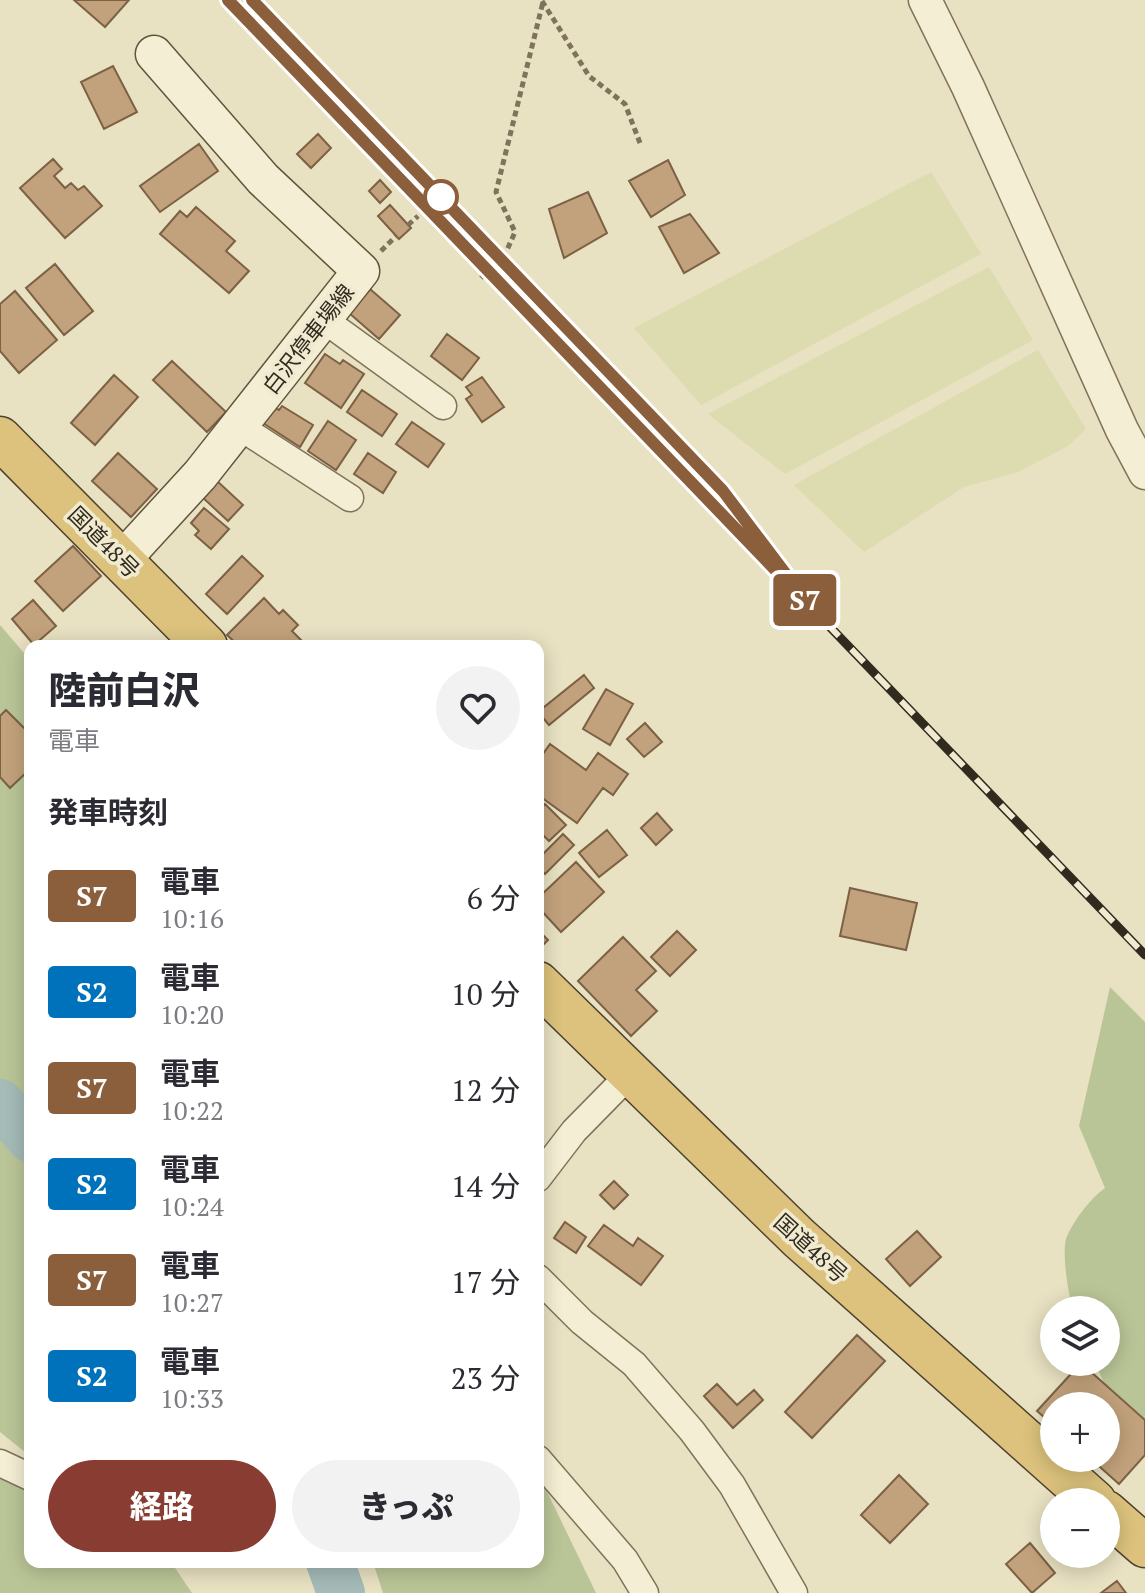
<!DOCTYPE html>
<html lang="ja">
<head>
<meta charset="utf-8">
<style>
	:root { --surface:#fff; --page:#f2f2f3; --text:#2b2b33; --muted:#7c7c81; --accent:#883c32 }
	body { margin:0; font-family:"PT Serif","Noto Sans JP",serif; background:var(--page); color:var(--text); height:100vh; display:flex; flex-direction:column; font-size:30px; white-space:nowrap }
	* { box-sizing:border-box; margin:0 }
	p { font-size:26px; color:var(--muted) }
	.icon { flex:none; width:44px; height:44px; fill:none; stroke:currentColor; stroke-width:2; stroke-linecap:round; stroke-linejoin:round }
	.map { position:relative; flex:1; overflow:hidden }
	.details { position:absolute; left:24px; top:640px; width:520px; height:928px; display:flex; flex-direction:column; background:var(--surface); border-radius:16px; box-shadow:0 4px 20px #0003 }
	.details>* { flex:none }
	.badge { padding:0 16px; border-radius:6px; font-size:28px; line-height:52px }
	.buttons { position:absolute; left:1040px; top:1296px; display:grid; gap:16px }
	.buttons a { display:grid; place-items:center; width:80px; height:80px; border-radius:50%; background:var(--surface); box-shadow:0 4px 20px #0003; font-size:40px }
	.map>.badge { position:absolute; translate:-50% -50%; box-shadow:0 0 0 4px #fff }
	h2 { padding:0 24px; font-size:30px; line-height:72px }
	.round { display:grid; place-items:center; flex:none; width:84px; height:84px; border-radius:42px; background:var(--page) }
	.overview { display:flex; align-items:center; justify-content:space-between; height:136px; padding:0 24px }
	h1 { font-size:38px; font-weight:800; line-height:60px }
	.primary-button { display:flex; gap:16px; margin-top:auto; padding:16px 24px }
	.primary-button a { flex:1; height:92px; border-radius:48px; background:var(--accent); color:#fff; font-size:32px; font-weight:800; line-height:92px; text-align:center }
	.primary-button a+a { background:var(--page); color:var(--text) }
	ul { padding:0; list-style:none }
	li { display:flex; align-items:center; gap:24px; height:96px; padding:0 24px }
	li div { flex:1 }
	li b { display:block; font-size:30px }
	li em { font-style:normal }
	li .badge { min-width:88px; font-weight:700; text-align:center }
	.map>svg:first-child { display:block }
</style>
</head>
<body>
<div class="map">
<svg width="1145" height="1593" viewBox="0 0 1145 1593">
	<rect width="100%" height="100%" fill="#e8e1c2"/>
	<path fill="#dddbb0" d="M931,172L981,254L701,405L634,328Z
		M989,267L1033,340L785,474L708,414Z
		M1038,350L1086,429L1068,446L1018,472L964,487L864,552L794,485Z"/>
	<path fill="#bac597" d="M0,625L30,660V1456L0,1432Z
		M1110,987L1145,1022V1454L1111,1400L1095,1362H1106V1310H1074C1068,1297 1062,1253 1066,1239C1073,1221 1090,1199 1105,1188L1079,1126Z
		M0,1472L30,1490V1562H171L192,1593H0Z
		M538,1473L596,1593H383L373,1562H538Z"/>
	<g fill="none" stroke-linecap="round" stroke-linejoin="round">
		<path stroke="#a4bbb7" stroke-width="48" d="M0,1103L30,1138
			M330,1562L341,1593"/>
	</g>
	<path fill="#c2a27c" stroke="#7c6144" stroke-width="2" d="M74,0H129L105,27Z
		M113,66L137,112L104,129L81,82Z
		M318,134L331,148L311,168L297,154Z
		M199,144L218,171L160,212L140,186Z
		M53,159L62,169L54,176L65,188L71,183L78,190L84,186L102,206L65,238L20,188Z
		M668,160L685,195L651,217L629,181Z
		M380,180L391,192L380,203L369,191Z
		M588,192L607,233L564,258L549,209Z
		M390,205L411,228L399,239L378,216Z
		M196,207L235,241L226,251L249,271L229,293L160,234L180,211L187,217Z
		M690,214L719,253L684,273L659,227Z
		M55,264L93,311L64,335L26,288Z
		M370,289L400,315L379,339L349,313Z
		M15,291L57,340L19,373L0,351V304Z
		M447,334L479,358L462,380L431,356Z
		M325,354L340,364L343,360L364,374L341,408L305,383Z
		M172,361L226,412L207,432L153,380Z
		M114,375L138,397L95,445L71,423Z
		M482,377L504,407L482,422L466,399L472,395L466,387Z
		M362,390L397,414L382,436L347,412Z
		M282,406L313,425L300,447L263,423L273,407L279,410Z
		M328,421L356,440L336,470L308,451Z
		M412,422L444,444L428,467L396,444Z
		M118,453L157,489L131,517L92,481Z
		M368,453L396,472L383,493L354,474Z
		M216,480L243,505L228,521L201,496Z
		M204,508L229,529L211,549L195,535L199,531L191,523Z
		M73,546L101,576L63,611L35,581Z
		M242,556L263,576L227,614L206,594Z
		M264,598L279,614L283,610L298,625L292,631L307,646H239L227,635Z
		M33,600L56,626L34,645L12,619Z
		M584,675L594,688L549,725L538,712Z
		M606,689L633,704L610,745L583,729Z
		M6,710L30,734V769L10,788L0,777V716Z
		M645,723L662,742L644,757L627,739Z
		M550,744L586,770L598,753L628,774L613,795L603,788L577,823L538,795V761Z
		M545,804L566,825L549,841L538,830V811Z
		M657,813L672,830L656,845L641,828Z
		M607,830L627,855L599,877L579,853Z
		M563,834L574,845L545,874L538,867V859Z
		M576,862L604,892L561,932L538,907V898Z
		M850,888L917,903L906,950L840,936Z
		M538,930L548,940L539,949L538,947Z
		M677,931L696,950L670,976L651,957Z
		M623,937L656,971L636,990L657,1011L631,1036L578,981Z
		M614,1181L628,1195L614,1209L600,1195Z
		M565,1222L586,1237L576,1253L554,1238Z
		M604,1225L633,1246L638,1238L663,1256L641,1285L588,1246Z
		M917,1231L941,1257L910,1286L886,1259Z
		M857,1335L885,1361L812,1438L785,1412Z
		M1081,1363L1145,1420V1455L1119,1484L1090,1458H1106V1406H1054V1426L1037,1411Z
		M717,1384L737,1405L754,1390L763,1400L733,1428L704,1396Z
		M899,1475L928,1504L890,1543L861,1515Z
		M1030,1543L1055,1573L1032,1593L1006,1564Z
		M1117,1581L1126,1593H1101Z"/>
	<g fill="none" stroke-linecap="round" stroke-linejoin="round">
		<defs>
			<path id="minor" d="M323,319L443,406
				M240,427L350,498
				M538,1178L574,1131L630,1074
				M538,1278L582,1322L634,1364L692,1431L732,1485L794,1593
				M538,1459L625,1560L645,1593
				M0,1463L30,1477"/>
			<path id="tertiary" d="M925,0L968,87L1122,430L1145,473"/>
			<path id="secondary" d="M122,560L200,475L361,271L263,179L154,54"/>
			<path id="trunk" d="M0,438L206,646
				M538,983L799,1238L1095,1502
				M1106,1512L1145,1546"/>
		</defs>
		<use href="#minor" stroke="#80735b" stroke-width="29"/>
		<use href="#tertiary" stroke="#80735b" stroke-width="35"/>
		<use href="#secondary" stroke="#61543e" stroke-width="39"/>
		<use href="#trunk" stroke="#4e412f" stroke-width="45"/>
		<path stroke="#80735b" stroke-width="5" stroke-dasharray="6 4" stroke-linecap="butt" d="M542,1L589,76L625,104L640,143
			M408,225L418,216
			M381,251L396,236
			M481,278L507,250L515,232L496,192L543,2"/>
		<use href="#minor" stroke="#f4eed4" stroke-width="26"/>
		<use href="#tertiary" stroke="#f4eed4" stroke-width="32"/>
		<use href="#secondary" stroke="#f4eed4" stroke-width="36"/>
		<use href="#trunk" stroke="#dcc27c" stroke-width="42"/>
		<defs>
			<path id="rail" d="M228,0L1145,955
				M252,0L723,491L764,545"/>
		</defs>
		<use href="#rail" stroke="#312a1e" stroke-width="9"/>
		<use href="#rail" stroke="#f0ebd0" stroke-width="6" stroke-dasharray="18" stroke-linecap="butt"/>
	</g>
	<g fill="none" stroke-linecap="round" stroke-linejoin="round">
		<defs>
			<path id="line" d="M228,0L810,606L723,491L252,0"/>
		</defs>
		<use href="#line" stroke="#fff" stroke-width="18"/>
		<use href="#line" stroke="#8b5e3c" stroke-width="12"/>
	</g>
	<circle fill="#fff" stroke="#8b5e3c" stroke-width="4" cx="441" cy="197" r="16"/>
	<g text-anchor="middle" stroke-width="7" stroke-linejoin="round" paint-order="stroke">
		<g font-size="22" fill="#312a1e" stroke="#f0ebd0">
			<text transform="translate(308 339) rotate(-52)" y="8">白沢停車場線</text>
			<text transform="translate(104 542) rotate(45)" y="8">国道48号</text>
			<text transform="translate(811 1248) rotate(42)" y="8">国道48号</text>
		</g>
	</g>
</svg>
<div class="buttons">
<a><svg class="icon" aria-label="layers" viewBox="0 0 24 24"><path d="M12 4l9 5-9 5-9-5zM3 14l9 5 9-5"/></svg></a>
<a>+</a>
<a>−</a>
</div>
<b class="badge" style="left:805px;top:600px;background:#8b5e3c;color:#fff">S7</b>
<section class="details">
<div class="overview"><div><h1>陸前白沢</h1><p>電車</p></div><a class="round"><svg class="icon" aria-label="heart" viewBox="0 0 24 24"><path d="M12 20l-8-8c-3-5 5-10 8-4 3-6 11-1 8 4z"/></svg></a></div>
<h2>発車時刻</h2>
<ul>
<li><span class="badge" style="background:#8b5e3c;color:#fff">S7</span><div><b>電車</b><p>10:16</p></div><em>6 分</em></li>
<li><span class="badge" style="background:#0072bc;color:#fff">S2</span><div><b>電車</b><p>10:20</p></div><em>10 分</em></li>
<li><span class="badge" style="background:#8b5e3c;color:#fff">S7</span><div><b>電車</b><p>10:22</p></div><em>12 分</em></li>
<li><span class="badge" style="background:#0072bc;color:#fff">S2</span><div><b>電車</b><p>10:24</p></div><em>14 分</em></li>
<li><span class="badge" style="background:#8b5e3c;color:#fff">S7</span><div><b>電車</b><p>10:27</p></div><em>17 分</em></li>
<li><span class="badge" style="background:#0072bc;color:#fff">S2</span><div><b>電車</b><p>10:33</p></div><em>23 分</em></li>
</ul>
<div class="primary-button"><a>経路</a><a>きっぷ</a></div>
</section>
</div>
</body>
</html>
